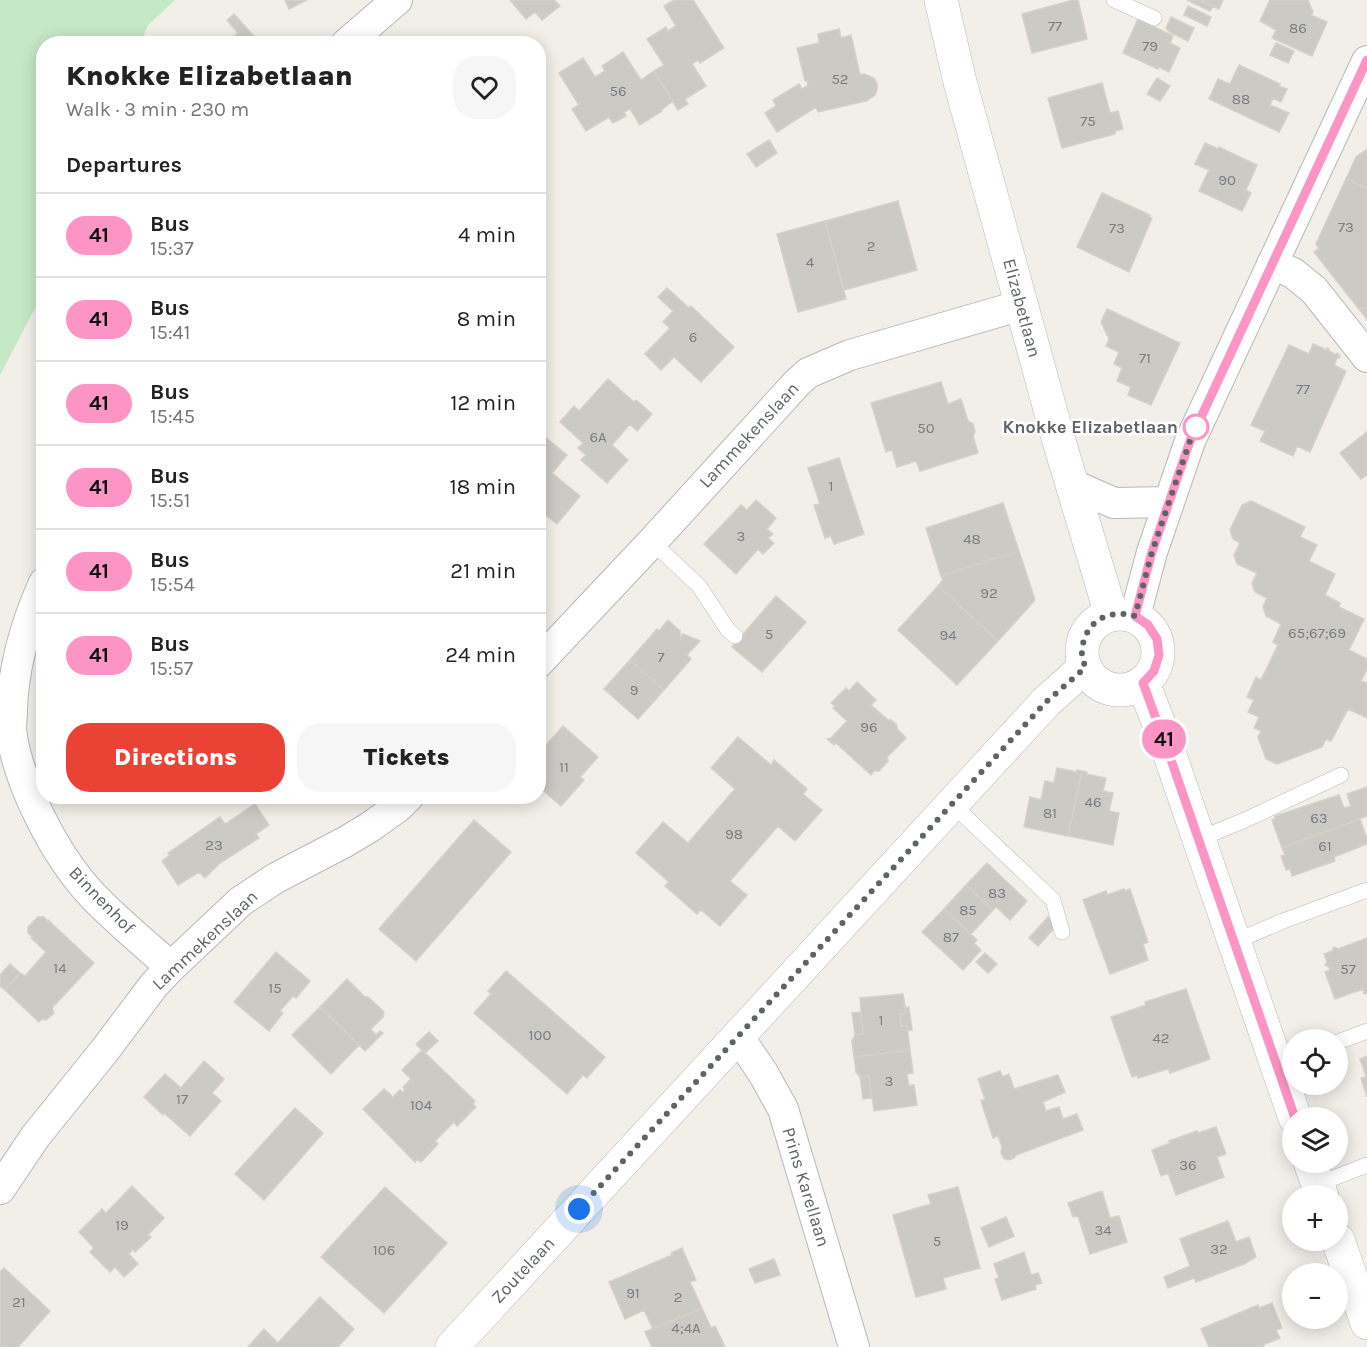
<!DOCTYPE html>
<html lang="en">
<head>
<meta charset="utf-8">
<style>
	:root { --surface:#fff; --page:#f6f6f6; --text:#222; --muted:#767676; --line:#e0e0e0; --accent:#ea4335 }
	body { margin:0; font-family:Karla,sans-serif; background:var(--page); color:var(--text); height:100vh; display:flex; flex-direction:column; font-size:22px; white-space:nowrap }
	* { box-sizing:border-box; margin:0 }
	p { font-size:20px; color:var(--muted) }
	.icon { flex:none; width:33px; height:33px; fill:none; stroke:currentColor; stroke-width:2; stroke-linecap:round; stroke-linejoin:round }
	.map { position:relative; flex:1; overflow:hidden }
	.side { position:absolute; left:36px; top:36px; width:510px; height:768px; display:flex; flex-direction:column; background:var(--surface); border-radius:24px; box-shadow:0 3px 15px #0003 }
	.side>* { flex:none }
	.badge { padding:0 12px; border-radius:20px; font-size:21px; line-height:39px }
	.tools { position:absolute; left:1282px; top:1029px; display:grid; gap:12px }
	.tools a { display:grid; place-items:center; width:66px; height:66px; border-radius:50%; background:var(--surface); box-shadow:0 3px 15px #0003; font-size:30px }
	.you { position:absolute; width:30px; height:30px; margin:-15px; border:4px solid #fff; border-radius:50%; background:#1a73e8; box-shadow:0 0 0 9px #1a73e833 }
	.map>.badge { position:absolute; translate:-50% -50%; box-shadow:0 0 0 3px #fff }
	h2 { padding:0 30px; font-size:22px; line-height:54px }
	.round { display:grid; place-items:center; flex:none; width:63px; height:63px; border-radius:24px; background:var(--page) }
	.headline { display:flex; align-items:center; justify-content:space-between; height:102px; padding:0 30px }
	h1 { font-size:28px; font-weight:800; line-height:45px }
	.action { display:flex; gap:12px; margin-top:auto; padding:12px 30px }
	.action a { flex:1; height:69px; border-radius:24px; background:var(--accent); color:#fff; font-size:24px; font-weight:800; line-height:69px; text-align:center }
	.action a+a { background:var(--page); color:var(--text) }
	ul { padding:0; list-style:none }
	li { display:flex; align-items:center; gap:18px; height:84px; padding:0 30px; border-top:2px solid var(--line) }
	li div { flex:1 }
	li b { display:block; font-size:22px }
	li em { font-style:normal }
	li .badge { min-width:66px; font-weight:700; text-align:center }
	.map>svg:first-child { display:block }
</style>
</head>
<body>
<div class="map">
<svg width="1367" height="1347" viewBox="0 0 1367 1347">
	<rect width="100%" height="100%" fill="#f1efe8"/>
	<path fill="#c5e8c5" d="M0,0H175L148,25L140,43L44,44L43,293L0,375Z"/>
	<path fill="#cccac5" stroke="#d6d1c6" stroke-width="1.5" d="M285,0H307L289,9Z
		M510,0H554L560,6L542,20L535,12L526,19Z
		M674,0H693L724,48L700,63L698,60L692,64L706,86L685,99L688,104L678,110L654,71L664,65L647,39L666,27L668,31L676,26L664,6Z
		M1073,0H1078L1087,39L1032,53L1022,14Z
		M1187,0H1199L1213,6L1210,11Z
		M1199,0H1223L1219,9Z
		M1270,0H1308L1313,12L1311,15L1327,22L1312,56L1272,38L1276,30L1260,21Z
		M1188,6L1211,17L1207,26L1184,15Z
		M234,14L261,44H227L238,33L227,20Z
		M1171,17L1194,28L1188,41L1169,32L1166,28Z
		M1138,19L1173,36L1170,43L1180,48L1169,72L1159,67L1158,69L1123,53Z
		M839,29L841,38L851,35L860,75L864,74L874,78L877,84V89L875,95L866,101L818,112L816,107L777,132L765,113L776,106L773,100L799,84L802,89L808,85L807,81H805L797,48L819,43L818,34Z
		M1276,43L1294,51L1288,63L1270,55Z
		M623,52L641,80L654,71L673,101L661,110L662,111L640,125L630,109L624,112L626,116L613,123L609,117L586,131L572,109L579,105L559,73L583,58L595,77L605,71L602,66Z
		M1239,65L1280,84L1279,86L1287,89L1281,102L1273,98L1270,105L1289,113L1279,132L1209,99L1218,79L1230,84Z
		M1157,78L1170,86L1160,101L1147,94Z
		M1102,83L1110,113L1118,111L1123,129L1115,131V134L1062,148L1048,98Z
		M769,140L777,153L756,167L747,154Z
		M1205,143L1218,149L1219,147L1257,165L1246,190L1251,193L1242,211L1199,191L1209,170L1195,164Z
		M1366,150H1367V188L1346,179L1356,157Z
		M1346,179L1367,188V308H1358L1314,252L1319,248L1316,244Z
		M1102,193L1150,215L1149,217L1152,218L1129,272L1077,247Z
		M898,201L917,270L844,290L825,221Z
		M825,221L846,299L798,312L777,234Z
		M667,288L689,308L691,306L734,347L701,382L674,357L661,370L645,354L670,328L663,322L673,311L658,297Z
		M1358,308H1367V319Z
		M1107,309L1180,343L1151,405L1128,395L1131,387L1117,381L1122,368L1114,364L1119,352L1106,346L1109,339L1101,322Z
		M1313,344L1327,350V348L1329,349V351L1336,355L1337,353L1339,354L1338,356H1340L1339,358H1337L1334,365L1346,371L1310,452L1297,446L1293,456L1260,441L1265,431L1251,425L1289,345L1309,354Z
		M608,379L634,402L636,400L652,414L637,431L630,424L612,445L628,460L607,483L581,460L586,455L578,448L583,443L560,422L574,406L579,411Z
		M941,382L948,404L961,399L968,421L973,424L975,432L973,436L978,453L920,471L916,461L897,467L892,450L886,452L871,403Z
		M538,431L567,455L552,473L580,496L557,524L538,509Z
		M1367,432V475L1361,479L1340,453Z
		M839,458L864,534L834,544L831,536L825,538L814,505L820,504L808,468Z
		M756,500L776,518L767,529L773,534L768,538L774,543L763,554L758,549L736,574L704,544L741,505L747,510Z
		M1251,501L1305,527L1300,537L1317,545L1309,561L1335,574L1325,595L1340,603L1339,607L1364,619L1349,650L1367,659V669L1361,681L1367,683V718L1348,709L1331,741L1326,739L1322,747L1277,764L1266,759L1258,737L1261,731L1254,728L1259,717L1248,712L1254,700L1247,697L1256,677L1261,680L1278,645L1273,642L1281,624L1266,616L1263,607L1267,598L1255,592L1252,583L1257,573L1237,564L1234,555L1240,543L1233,539L1230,530L1242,505Z
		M1003,503L1019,551L941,576L926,528Z
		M1019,551L1035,600L998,641L938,586L943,580L941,576Z
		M938,586L998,641L957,685L898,630Z
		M776,596L806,622L762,672L732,647Z
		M668,620L680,631L681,638L683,634L700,641L687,655L691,659L664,690L630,660L657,629L659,631Z
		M630,660L664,690L638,719L604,689Z
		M857,682L876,700L871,705L888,720H891L897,725V729L906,738L887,757L888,761L879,771H874L871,775L836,743L834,745L827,739L831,738L847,721L833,708L835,706L831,703L846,688L849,691Z
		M563,726L598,757L580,777L584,780L561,806L538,786V754Z
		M738,737L771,765L774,760L807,789L803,794L822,810L795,841L778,826L730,881L747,895L720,926L701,910L697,914L665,886L669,882L636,853L663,822L688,843L735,789L711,768Z
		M1057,768L1077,772V770L1082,771L1068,836L1024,827L1030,797L1041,800L1045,781L1054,783Z
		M1082,771L1087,772L1086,774L1106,778L1103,791L1113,793L1109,811L1119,813L1113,845L1068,836Z
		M1367,787V816L1282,848L1272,820L1275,819V816L1339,795L1344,808L1351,806L1347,794Z
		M255,804L269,825L256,834L259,838L220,863L205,878L199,872L178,885L162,861L170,855L168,853L220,817L225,824Z
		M1360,819L1367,839V844L1334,857L1335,861L1292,876L1290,869L1286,870L1281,856L1285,855L1282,848Z
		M474,820L511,852L416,961L379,929Z
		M987,863L1027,901L1010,920L996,907L993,910L966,885Z
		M966,885L993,910L971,934L944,909Z
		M1124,889L1125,891L1130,889L1148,942L1143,944L1148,960L1110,974L1083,900L1106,891L1107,895Z
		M944,909L977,940L974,943L981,950L963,970L922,932Z
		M38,917H44L47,921L48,920L94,963L52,1008L54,1013L46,1020L42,1019L39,1022L5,990L20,973L25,976L46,952L31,938L33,937L28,933V927Z
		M1048,917L1057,925L1038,946L1029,938Z
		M1367,938V993L1364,994L1363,989L1335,999L1325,972L1330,970L1329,967L1325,965L1327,962L1324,954L1332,951L1334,947L1338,949Z
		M276,952L310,981L296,998L293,996L280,1011L283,1013L269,1031L234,1002Z
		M985,953L997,964L988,973L976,962Z
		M10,964L20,973L5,990L0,986V975Z
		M506,971L605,1057L587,1078L583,1075L567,1094L474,1013L491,994L488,991Z
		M347,979L365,997H368L384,1012L383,1017L371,1029L376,1035L380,1031L383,1033L365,1051L320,1007Z
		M1186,989L1210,1059L1170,1073L1168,1069L1138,1078L1137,1075L1132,1077L1111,1017L1146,1005L1145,1002Z
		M903,994L906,1013L900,1014L901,1026H907L910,1050L854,1057L852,1041L855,1035L863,1034L860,998Z
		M320,1007L359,1045L331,1074L292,1035Z
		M909,1007L912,1030L907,1031V1026H901L900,1014L906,1013L905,1008Z
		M861,1012L863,1034L855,1035L852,1013Z
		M429,1032L438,1041L425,1053L416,1044Z
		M422,1050L475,1101L473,1104L476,1107L457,1126L454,1122L435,1141L438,1144L421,1162L417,1159L415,1162L363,1109L384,1089L393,1097L400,1090L403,1092L405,1090L403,1087L411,1079L402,1070Z
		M910,1050L913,1073L907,1074L909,1086L914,1085L917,1105L874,1111L869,1076L860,1077L856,1072L854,1057Z
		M1367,1056V1097L1361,1078L1366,1077L1360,1059Z
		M204,1061L224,1079L212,1093L221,1101L190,1136L164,1113L163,1115L144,1097L165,1074L181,1088Z
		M1000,1071L1003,1077L1009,1074L1014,1089L1058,1075L1065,1092L1043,1102L1046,1111L1059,1107L1063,1119L1077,1114L1083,1130L1016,1155L1014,1158L1008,1160L1003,1158L1001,1152L1002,1147L998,1136L993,1138L981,1101L985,1099L978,1079Z
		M869,1076L872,1098L863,1099L860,1077Z
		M295,1108L323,1133L264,1200L235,1174Z
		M1216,1127L1226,1154L1217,1157L1224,1177L1176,1195L1168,1173L1161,1176L1152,1150L1170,1143L1169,1141L1197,1131L1198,1133Z
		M132,1186L164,1218L148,1235L151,1237L135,1252L133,1249L129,1254L138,1264L124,1277L115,1267L110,1272L90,1252L94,1248L79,1232L102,1209L106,1213Z
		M385,1187L447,1243L384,1313L321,1257Z
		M958,1187L980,1268L943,1278L946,1289L916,1297L893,1215L931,1204L928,1195Z
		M1102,1191L1110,1218L1119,1216L1127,1242L1090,1254L1078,1216L1073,1217L1068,1203Z
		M1006,1217L1014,1236L989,1247L981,1228Z
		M1228,1221L1236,1242L1249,1237L1256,1257L1244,1264L1196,1282L1194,1278L1168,1288L1164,1277L1190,1266L1180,1239Z
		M682,1248L696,1280L690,1282L702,1308L653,1329L644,1310L625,1319L609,1282L672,1255L671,1253Z
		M1024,1252L1031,1275L1038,1273L1042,1283L1035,1285L1036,1289L1002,1300L995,1279L999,1278L994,1264Z
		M774,1259L780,1275L755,1283L749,1269Z
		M4,1268L50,1311L18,1347H0V1272Z
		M320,1297L354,1329L338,1347H248L264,1329L278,1343Z
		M1272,1303L1282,1328L1276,1330L1280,1338L1263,1345L1264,1347H1209L1201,1329L1258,1305L1259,1308Z
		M702,1308L711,1328L715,1326L725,1347H652L645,1332Z"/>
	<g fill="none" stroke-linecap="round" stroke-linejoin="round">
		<defs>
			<path id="service" d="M1114,0L1154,18
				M652,542L699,586L728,630L735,636
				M952,804L1053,900L1062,932
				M1199,839L1245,820L1341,775
				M1234,942L1283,921L1367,890
				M1338,1042L1367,1031
				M1318,1184L1367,1165"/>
			<path id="minor" d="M346,44L397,0
				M1272,264L1293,273L1314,290L1367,357
				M1071,484L1114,503L1169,502
				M44,583C26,623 13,668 12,711C12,717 11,724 11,730C18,784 56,857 93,896C117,921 145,944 171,967
				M1135,616L1152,552L1190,441L1367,61
				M538,663L652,542L797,383L808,373L850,355L1022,305
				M738,1036L763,1073L783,1109L854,1347
				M0,1189L35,1137L105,1050L154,985L171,967L241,901L276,878L345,842L370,827L398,807L409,796"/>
			<path id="tertiary" d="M941,0L960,82L1058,438L1111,614
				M1082 652a38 38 0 1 1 76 0a38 38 0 1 1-76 0Z
				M1143,683L1162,732L1295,1118
				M1310,1162L1322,1196
				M1338,1240L1367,1323
				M452,1347L1046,702L1085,667"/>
		</defs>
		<use href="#service" stroke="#b5b8bc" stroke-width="16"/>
		<use href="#minor" stroke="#b5b8bc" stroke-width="32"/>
		<use href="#tertiary" stroke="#b5b8bc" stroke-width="34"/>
		<use href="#service" stroke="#fff" stroke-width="15"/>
		<use href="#minor" stroke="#fff" stroke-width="30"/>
		<use href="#tertiary" stroke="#fff" stroke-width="33"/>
	</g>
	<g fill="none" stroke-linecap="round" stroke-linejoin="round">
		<defs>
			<path id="line" d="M1295,1118L1169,754L1143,683L1154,671L1159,655L1157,639L1148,625L1135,616L1152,552L1190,441L1367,60"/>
		</defs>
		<use href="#line" stroke="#fff" stroke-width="14"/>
		<use href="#line" stroke="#fc95c5" stroke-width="9"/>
		<path stroke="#5f6368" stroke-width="6" stroke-dasharray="0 10.8" d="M579,1209L1046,702L1085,668C1084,661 1081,655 1082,649C1086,620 1109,609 1135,616L1152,552L1190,441L1199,421L1196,427"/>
	</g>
	<circle fill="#fff" stroke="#fc95c5" stroke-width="3" cx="1196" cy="427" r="12"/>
	<g text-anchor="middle" stroke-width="5" stroke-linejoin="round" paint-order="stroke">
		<g font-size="15" fill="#7a7d7f">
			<text x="1055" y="31">77</text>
			<text x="1298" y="33">86</text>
			<text x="1150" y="51">79</text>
			<text x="840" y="84">52</text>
			<text x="618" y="96">56</text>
			<text x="1241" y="104">88</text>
			<text x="1088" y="126">75</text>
			<text x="1227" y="185">90</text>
			<text x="1346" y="232">73</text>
			<text x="1117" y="233">73</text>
			<text x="871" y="251">2</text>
			<text x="810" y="267">4</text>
			<text x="693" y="342">6</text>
			<text x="1145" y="363">71</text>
			<text x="1303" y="394">77</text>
			<text x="926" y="433">50</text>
			<text x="598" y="442">6A</text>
			<text x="831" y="491">1</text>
			<text x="741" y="541">3</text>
			<text x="972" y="544">48</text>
			<text x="989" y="598">92</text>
			<text x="1317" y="638">65;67;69</text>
			<text x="769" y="639">5</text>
			<text x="948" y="640">94</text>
			<text x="661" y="662">7</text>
			<text x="634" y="695">9</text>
			<text x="869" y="732">96</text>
			<text x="564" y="772">11</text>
			<text x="1093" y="807">46</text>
			<text x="1050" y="818">81</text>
			<text x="1319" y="823">63</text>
			<text x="734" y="839">98</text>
			<text x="214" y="850">23</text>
			<text x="1325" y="851">61</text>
			<text x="997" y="898">83</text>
			<text x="968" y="915">85</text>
			<text x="951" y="942">87</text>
			<text x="60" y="973">14</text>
			<text x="1348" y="974">57</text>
			<text x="275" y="993">15</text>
			<text x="881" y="1025">1</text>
			<text x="540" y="1040">100</text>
			<text x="1161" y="1043">42</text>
			<text x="889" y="1086">3</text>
			<text x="182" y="1104">17</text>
			<text x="421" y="1110">104</text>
			<text x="1188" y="1170">36</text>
			<text x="122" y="1230">19</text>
			<text x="1103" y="1235">34</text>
			<text x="937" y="1246">5</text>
			<text x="1219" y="1254">32</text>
			<text x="384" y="1255">106</text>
			<text x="633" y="1298">91</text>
			<text x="678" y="1302">2</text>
			<text x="19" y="1307">21</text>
			<text x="686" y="1333">4;4A</text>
		</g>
		<g font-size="18" fill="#5f6368" stroke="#fff">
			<text transform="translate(1022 308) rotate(75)" y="6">Elizabetlaan</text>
			<text transform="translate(749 435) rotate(-47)" y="6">Lammekenslaan</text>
			<text transform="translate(102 900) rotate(46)" y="6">Binnenhof</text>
			<text transform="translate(205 940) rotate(-43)" y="6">Lammekenslaan</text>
			<text transform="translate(806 1187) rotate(73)" y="6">Prins Karellaan</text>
			<text transform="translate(523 1270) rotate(-47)" y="6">Zoutelaan</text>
		</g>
		<g font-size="18" font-weight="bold" fill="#5f6368" stroke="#fff" text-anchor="end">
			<text x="1178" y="433">Knokke Elizabetlaan</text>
		</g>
	</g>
</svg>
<div class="tools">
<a><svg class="icon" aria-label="locate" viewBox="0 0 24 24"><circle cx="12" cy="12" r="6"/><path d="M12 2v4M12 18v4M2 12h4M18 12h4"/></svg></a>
<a><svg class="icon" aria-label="layers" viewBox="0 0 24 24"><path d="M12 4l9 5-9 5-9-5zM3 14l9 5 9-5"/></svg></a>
<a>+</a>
<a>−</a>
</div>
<div class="you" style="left:579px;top:1209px"></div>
<b class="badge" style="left:1164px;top:739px;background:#fc95c5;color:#111">41</b>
<section class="side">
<div class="headline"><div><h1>Knokke Elizabetlaan</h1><p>Walk · 3 min · 230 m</p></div><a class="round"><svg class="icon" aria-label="heart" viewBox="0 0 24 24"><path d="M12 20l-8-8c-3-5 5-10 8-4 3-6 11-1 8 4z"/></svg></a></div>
<h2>Departures</h2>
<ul>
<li><span class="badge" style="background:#fc95c5;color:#111">41</span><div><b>Bus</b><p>15:37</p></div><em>4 min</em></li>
<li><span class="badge" style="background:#fc95c5;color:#111">41</span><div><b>Bus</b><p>15:41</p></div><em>8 min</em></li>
<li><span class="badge" style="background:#fc95c5;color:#111">41</span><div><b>Bus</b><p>15:45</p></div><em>12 min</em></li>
<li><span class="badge" style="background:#fc95c5;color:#111">41</span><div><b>Bus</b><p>15:51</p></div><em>18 min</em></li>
<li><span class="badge" style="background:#fc95c5;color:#111">41</span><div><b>Bus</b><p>15:54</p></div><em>21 min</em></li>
<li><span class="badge" style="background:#fc95c5;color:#111">41</span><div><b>Bus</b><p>15:57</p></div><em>24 min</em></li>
</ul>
<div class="action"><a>Directions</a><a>Tickets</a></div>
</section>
</div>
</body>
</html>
